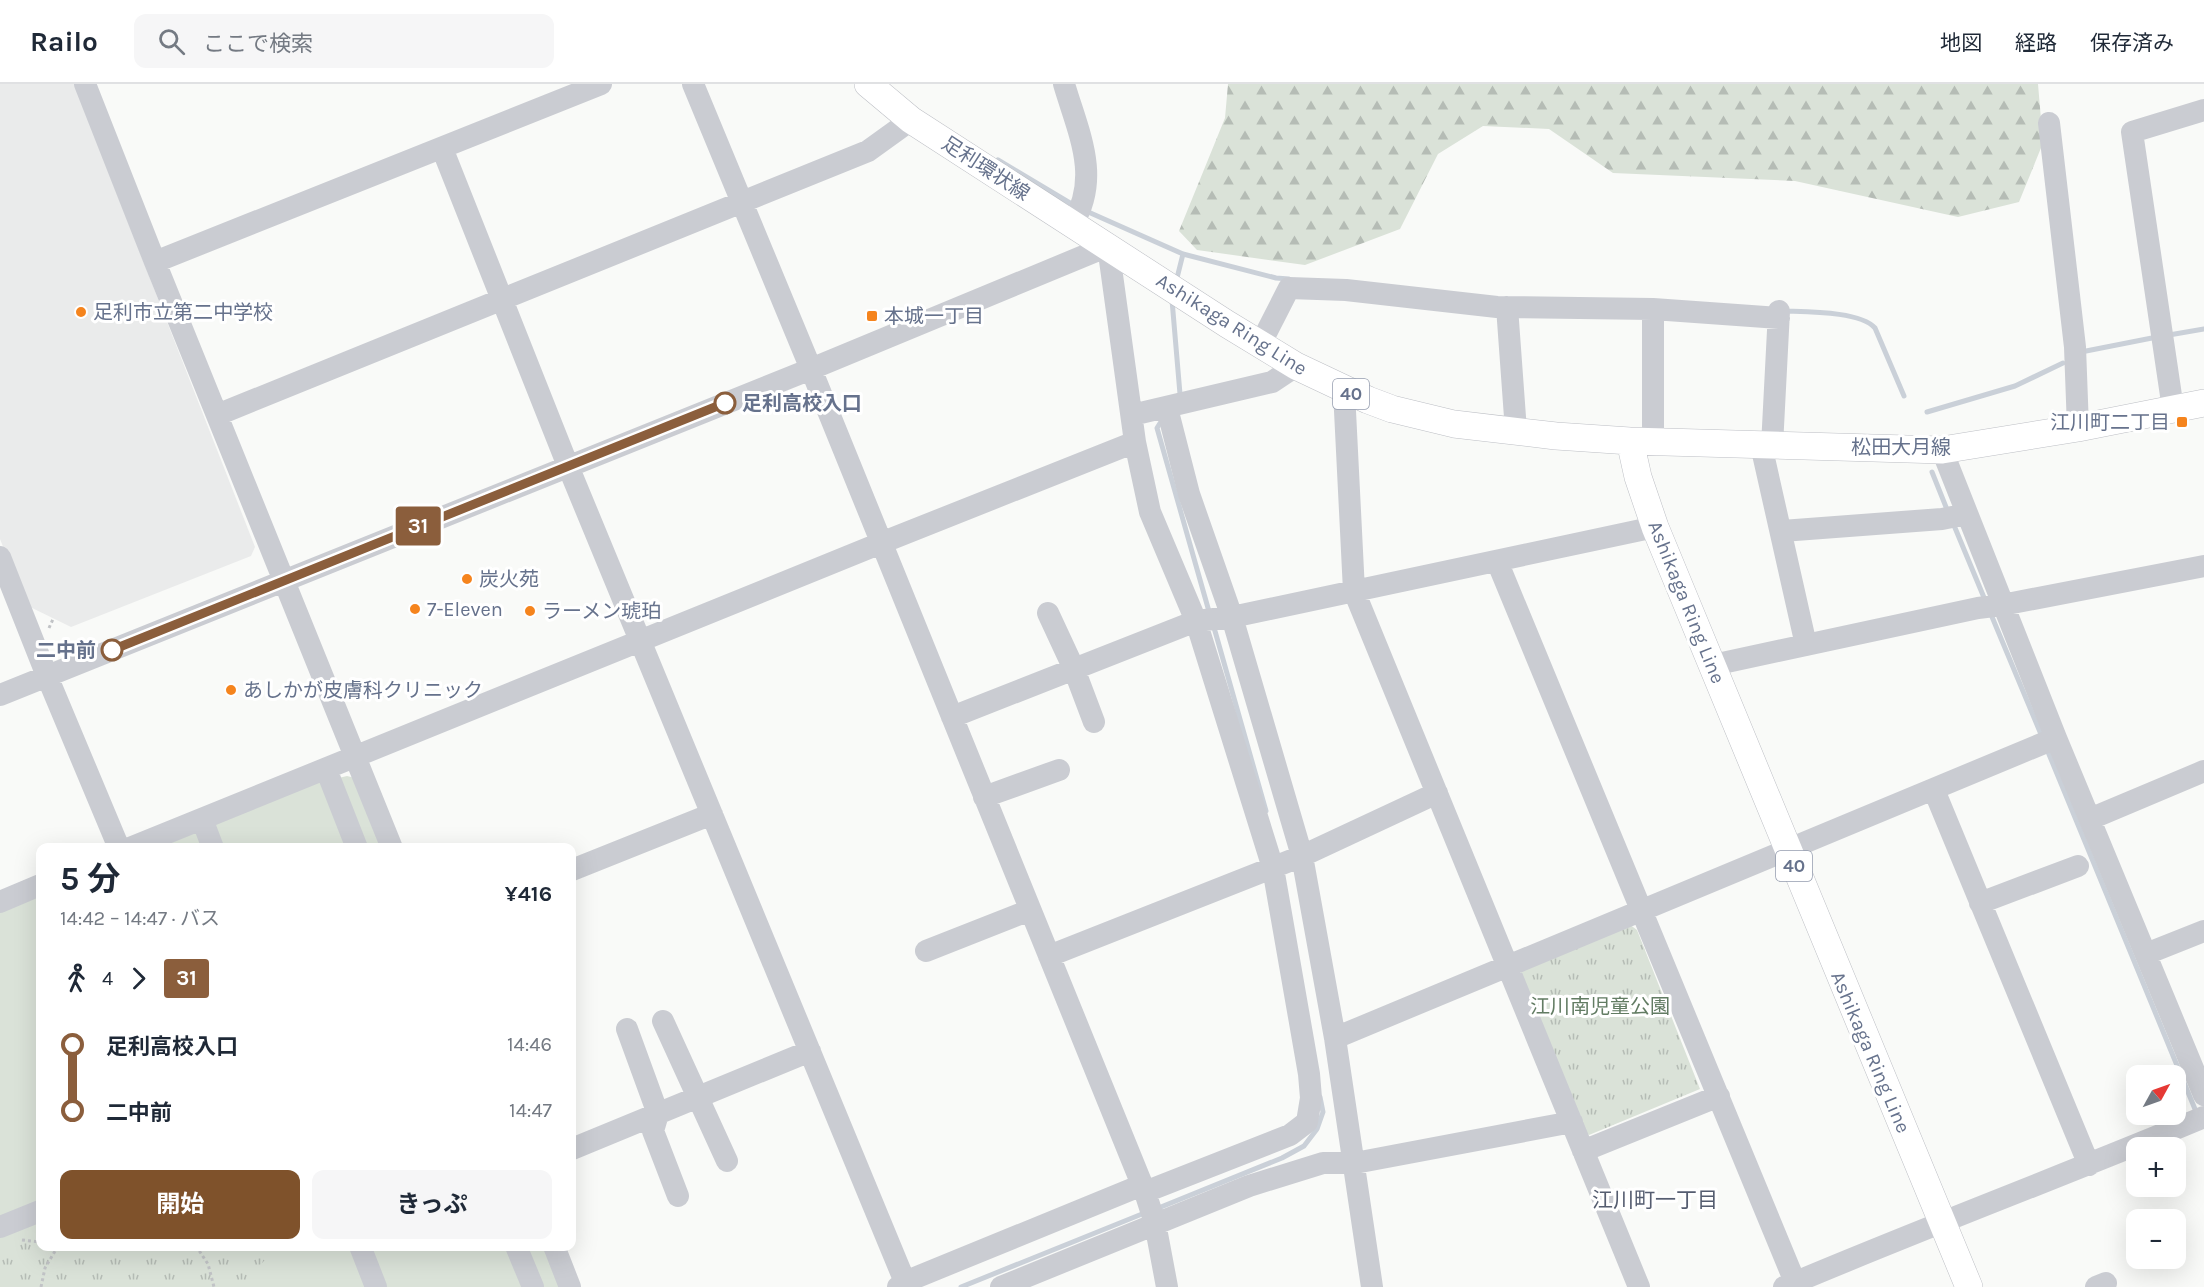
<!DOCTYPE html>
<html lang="ja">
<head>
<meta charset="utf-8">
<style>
	:root { --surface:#fff; --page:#f6f6f7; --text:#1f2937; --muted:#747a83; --line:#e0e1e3; --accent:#7f522b }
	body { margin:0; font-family:Karla,"Noto Sans JP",sans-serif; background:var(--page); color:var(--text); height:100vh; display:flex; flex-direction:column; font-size:22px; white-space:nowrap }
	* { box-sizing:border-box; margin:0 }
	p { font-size:20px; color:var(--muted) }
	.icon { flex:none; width:33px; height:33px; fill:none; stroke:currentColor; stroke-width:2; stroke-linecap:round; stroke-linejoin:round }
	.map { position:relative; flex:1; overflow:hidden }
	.details { position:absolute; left:36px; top:759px; width:540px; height:408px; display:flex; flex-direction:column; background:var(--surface); border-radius:12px; box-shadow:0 6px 24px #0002 }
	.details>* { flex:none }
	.badge { padding:0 12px; border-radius:4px; font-size:21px; line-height:39px }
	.needle { width:39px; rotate:50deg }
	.controls { position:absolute; left:2126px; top:981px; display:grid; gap:12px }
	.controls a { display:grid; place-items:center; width:60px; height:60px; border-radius:12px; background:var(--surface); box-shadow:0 6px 24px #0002; font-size:30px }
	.map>.badge { position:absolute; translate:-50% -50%; box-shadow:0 0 0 3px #fff }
	.legs { display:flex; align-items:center; gap:9px; height:66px; padding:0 24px; font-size:20px }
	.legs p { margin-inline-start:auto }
	.head { display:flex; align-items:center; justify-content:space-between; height:102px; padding:0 24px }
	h1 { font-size:33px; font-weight:700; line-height:45px }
	.action { display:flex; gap:12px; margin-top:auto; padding:12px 24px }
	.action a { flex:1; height:69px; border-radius:12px; background:var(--accent); color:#fff; font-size:24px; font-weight:700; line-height:69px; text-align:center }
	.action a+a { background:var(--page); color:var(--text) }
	ul { padding:0 24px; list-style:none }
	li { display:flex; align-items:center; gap:21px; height:66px; font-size:22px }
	li i { display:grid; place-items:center; width:9px; height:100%; margin:0 8px; background:currentColor }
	li i::after { content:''; width:15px; height:15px; margin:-8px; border:4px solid; border-radius:50%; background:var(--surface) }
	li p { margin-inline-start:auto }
	li:first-child i { background:linear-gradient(#0000 50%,currentColor 0) }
	li:last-child i { background:linear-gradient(currentColor 50%,#0000 0) }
	header { display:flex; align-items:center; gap:36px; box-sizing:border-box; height:84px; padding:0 30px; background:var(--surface); border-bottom:2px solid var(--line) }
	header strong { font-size:28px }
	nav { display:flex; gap:33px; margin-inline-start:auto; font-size:21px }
	.search { width:420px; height:54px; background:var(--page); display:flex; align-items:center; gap:15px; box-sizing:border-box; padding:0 21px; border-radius:12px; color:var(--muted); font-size:22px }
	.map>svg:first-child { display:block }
</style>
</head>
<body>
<header>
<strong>Railo</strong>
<div class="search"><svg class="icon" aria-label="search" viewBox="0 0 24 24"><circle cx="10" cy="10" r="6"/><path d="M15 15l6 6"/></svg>ここで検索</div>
<nav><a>地図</a><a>経路</a><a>保存済み</a></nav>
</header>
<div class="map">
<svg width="2204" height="1203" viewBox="0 0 2204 1203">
	<defs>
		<pattern id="forest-firs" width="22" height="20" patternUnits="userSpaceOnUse" patternTransform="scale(1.5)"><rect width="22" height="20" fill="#dae2d8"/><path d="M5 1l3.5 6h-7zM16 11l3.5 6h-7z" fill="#b5bcb5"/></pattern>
		<pattern id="park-tufts" width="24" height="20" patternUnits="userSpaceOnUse" patternTransform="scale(1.5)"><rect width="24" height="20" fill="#dae2d8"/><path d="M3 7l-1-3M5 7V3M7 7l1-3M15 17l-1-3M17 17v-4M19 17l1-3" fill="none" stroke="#b5bcb5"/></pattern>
	</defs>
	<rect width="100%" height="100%" fill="#f9faf8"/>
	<path fill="#eaebeb" d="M0,0H74L255,463L251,472L71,543L26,521L0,455Z"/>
	<path fill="#dae2d8" d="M347,692L355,694L383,764H158L313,700Z
		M40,812V1162L545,1163L562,1203H0V828Z"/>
	<path fill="url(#forest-firs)" d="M1228,0H2038L2043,59L2019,118L1958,133L1795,97L1613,89L1549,45L1483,42L1438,70L1400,145L1305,181L1197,166L1179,147L1225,34Z"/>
	<path fill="url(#park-tufts)" d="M1629,840L1637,846L1700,1005L1589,1051L1583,1047L1519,892L1524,883Z
		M40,1143V1162H274L275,1165L251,1191L244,1203H0V1160Z"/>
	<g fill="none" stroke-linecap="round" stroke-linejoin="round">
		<path stroke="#cad0d8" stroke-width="5" d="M998,76L1075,122
			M1086,127L1183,170L1276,194L1289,195
			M1176,198L1183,170
			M1172,216L1180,310L1177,313
			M1783,227C1806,228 1860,227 1875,244L1904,312
			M2169,251L2204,245
			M2081,268L2152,254
			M1927,328L2015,302L2063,279
			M1162,336L1157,344L1210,531
			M1932,388L1948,428
			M1953,439L1985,516
			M1990,528L2043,655
			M1213,540L1266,727
			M2046,663L2197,1030
			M1156,1125L1282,1074L1304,1062L1317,1045L1323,1028L1320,1013
			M961,1203L1147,1128"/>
		<defs>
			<path id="major" d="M868,0L911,36L1227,240L1296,282L1368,316L1392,325L1454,340L1556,352L1630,357L1942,366L2078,344L2204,319
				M1630,357L1638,393L1655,443L1969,1203"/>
		</defs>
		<use href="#major" stroke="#bdbfc5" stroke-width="28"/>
		<path stroke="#c1c3c6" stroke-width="3" stroke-dasharray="3 3" stroke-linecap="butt" d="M49,544L53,535
			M22,1156L40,1158
			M196,1162L208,1180L214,1203
			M41,1203L45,1184L58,1162"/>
		<path stroke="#caccd2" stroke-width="22" d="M85,0L155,178L392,764
			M693,0L811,285L1145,1108L1155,1139L1167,1203
			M1064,0C1078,48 1101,92 1073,139
			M2049,39L2075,263L2078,344
			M442,64L568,382L905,1198
			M155,178L601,0
			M1507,223L1516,347
			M1653,225L1779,234
			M1260,261L1289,204L1346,206L1497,223L1653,225V358
			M1344,307L1354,507L1639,1203
			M1167,324L1189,410L1232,533L1302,772L1335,954L1372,1203
			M2173,325L2132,48L2204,26
			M217,331L868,67L911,36
			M1132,331L1272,298L1296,282
			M1761,361L1806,561
			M1772,362L1779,227
			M1942,366L2056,654L2204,1011
			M1782,447L1942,435L1967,430
			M0,473L47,592L119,764
			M1497,477L1797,1203
			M1048,529L1074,585L1094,638
			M1713,581L1978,524L2002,521L2204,482
			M0,611L811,285L1108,162L1135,358L1150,428L1196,537L1273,784L1309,990L1311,1014L1307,1038L1290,1051L1145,1108
			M952,633L1196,537L1232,533L1655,443
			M326,685L357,764
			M1934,706L2089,1081
			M984,713L1059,686
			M202,735L213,764
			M2090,735L2204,687
			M130,764L881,459L1135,358
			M572,786L712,730
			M0,818L40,801
			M1980,819L2078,782
			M926,867L1030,826
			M2146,870L2204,847
			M1049,872L1302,772L1437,709
			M663,937L727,1077
			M627,945L658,1030L653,1047L678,1112
			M1335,954L2056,654
			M572,1065L810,967
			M1583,1067L1719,1012
			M0,1143L40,1127
			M360,1162L376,1203
			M516,1162L533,1203
			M554,1162L570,1203
			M898,1203L905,1198L1142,1101
			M1001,1203L1249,1102L1323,1079H1355L1572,1038
			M1784,1203C1923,1144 2065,1091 2204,1033
			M2096,1203L2106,1199"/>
		<use href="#major" stroke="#fff" stroke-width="27"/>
	</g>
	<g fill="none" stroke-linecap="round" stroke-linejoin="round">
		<defs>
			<path id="line-1" d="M112,566L725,319"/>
		</defs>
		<use href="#line-1" stroke="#fff" stroke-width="14"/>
		<use href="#line-1" stroke="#8b5e3c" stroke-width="9"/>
	</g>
	<g fill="#f5841d" stroke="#fff" stroke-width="2">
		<circle cx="81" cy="228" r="6"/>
		<rect x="866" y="226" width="12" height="12" rx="3"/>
		<rect x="2176" y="332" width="12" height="12" rx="3"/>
		<circle cx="467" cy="495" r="6"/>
		<circle cx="415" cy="525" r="6"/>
		<circle cx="530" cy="527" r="6"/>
		<circle cx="231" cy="606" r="6"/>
	</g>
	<g fill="#fff" stroke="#8b5e3c" stroke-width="3">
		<circle cx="725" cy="319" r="10"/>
		<circle cx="112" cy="566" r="10"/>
	</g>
	<g text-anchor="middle" stroke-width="6" stroke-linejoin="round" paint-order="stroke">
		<g fill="#fff" stroke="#949cae" stroke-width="1.5">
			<rect x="1333" y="295" width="36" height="30" rx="4.5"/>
			<rect x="1776" y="767" width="36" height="30" rx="4.5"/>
		</g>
		<g font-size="18" font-weight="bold" fill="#66728c">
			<text x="1351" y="316">40</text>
			<text x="1794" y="788">40</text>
		</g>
		<g font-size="20" fill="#66728c" stroke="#fff">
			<text transform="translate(986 84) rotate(33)" y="7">足利環状線</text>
			<text transform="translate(1232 240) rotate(32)" y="7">Ashikaga Ring Line</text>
			<text x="1901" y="370">松田大月線</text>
			<text transform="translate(1687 518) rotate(68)" y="7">Ashikaga Ring Line</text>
			<text transform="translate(1871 968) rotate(67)" y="7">Ashikaga Ring Line</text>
		</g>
		<g font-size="20" fill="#66728c" stroke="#fff" text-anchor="start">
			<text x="93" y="235">足利市立第二中学校</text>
			<text x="884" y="239">本城一丁目</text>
			<text x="2170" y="345" text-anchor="end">江川町二丁目</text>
			<text x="479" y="502">炭火苑</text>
			<text x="427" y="532">7-Eleven</text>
			<text x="542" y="534">ラーメン琥珀</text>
			<text x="243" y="613">あしかが皮膚科クリニック</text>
		</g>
		<g font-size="20" font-weight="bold" fill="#66728c" stroke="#fff" text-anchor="start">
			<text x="742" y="326">足利高校入口</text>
			<text x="96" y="573" text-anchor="end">二中前</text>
		</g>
		<g font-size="20" fill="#627c63" stroke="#fff">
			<text x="1600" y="929">江川南児童公園</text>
		</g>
		<g font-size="21" fill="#555d70" stroke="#fff">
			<text x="1655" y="1123">江川町一丁目</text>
		</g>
	</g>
</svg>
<div class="controls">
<a><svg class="needle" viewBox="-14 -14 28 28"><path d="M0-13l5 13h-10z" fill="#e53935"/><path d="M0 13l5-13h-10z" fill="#747a83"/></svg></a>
<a>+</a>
<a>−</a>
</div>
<b class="badge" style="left:418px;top:442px;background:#8b5e3c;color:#fff">31</b>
<section class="details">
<div class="head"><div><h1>5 分</h1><p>14:42 – 14:47 · バス</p></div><b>¥416</b></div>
<div class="legs"><svg class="icon" aria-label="walk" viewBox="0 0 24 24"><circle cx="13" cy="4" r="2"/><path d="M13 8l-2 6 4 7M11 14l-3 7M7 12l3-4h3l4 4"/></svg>4<svg class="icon" aria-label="forward" viewBox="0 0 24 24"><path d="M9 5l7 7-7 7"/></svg><b class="badge" style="background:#8b5e3c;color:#fff">31</b></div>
<ul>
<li><i style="color:#8b5e3c"></i><b>足利高校入口</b><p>14:46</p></li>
<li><i style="color:#8b5e3c"></i><b>二中前</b><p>14:47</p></li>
</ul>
<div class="action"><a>開始</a><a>きっぷ</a></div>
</section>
</div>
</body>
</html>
